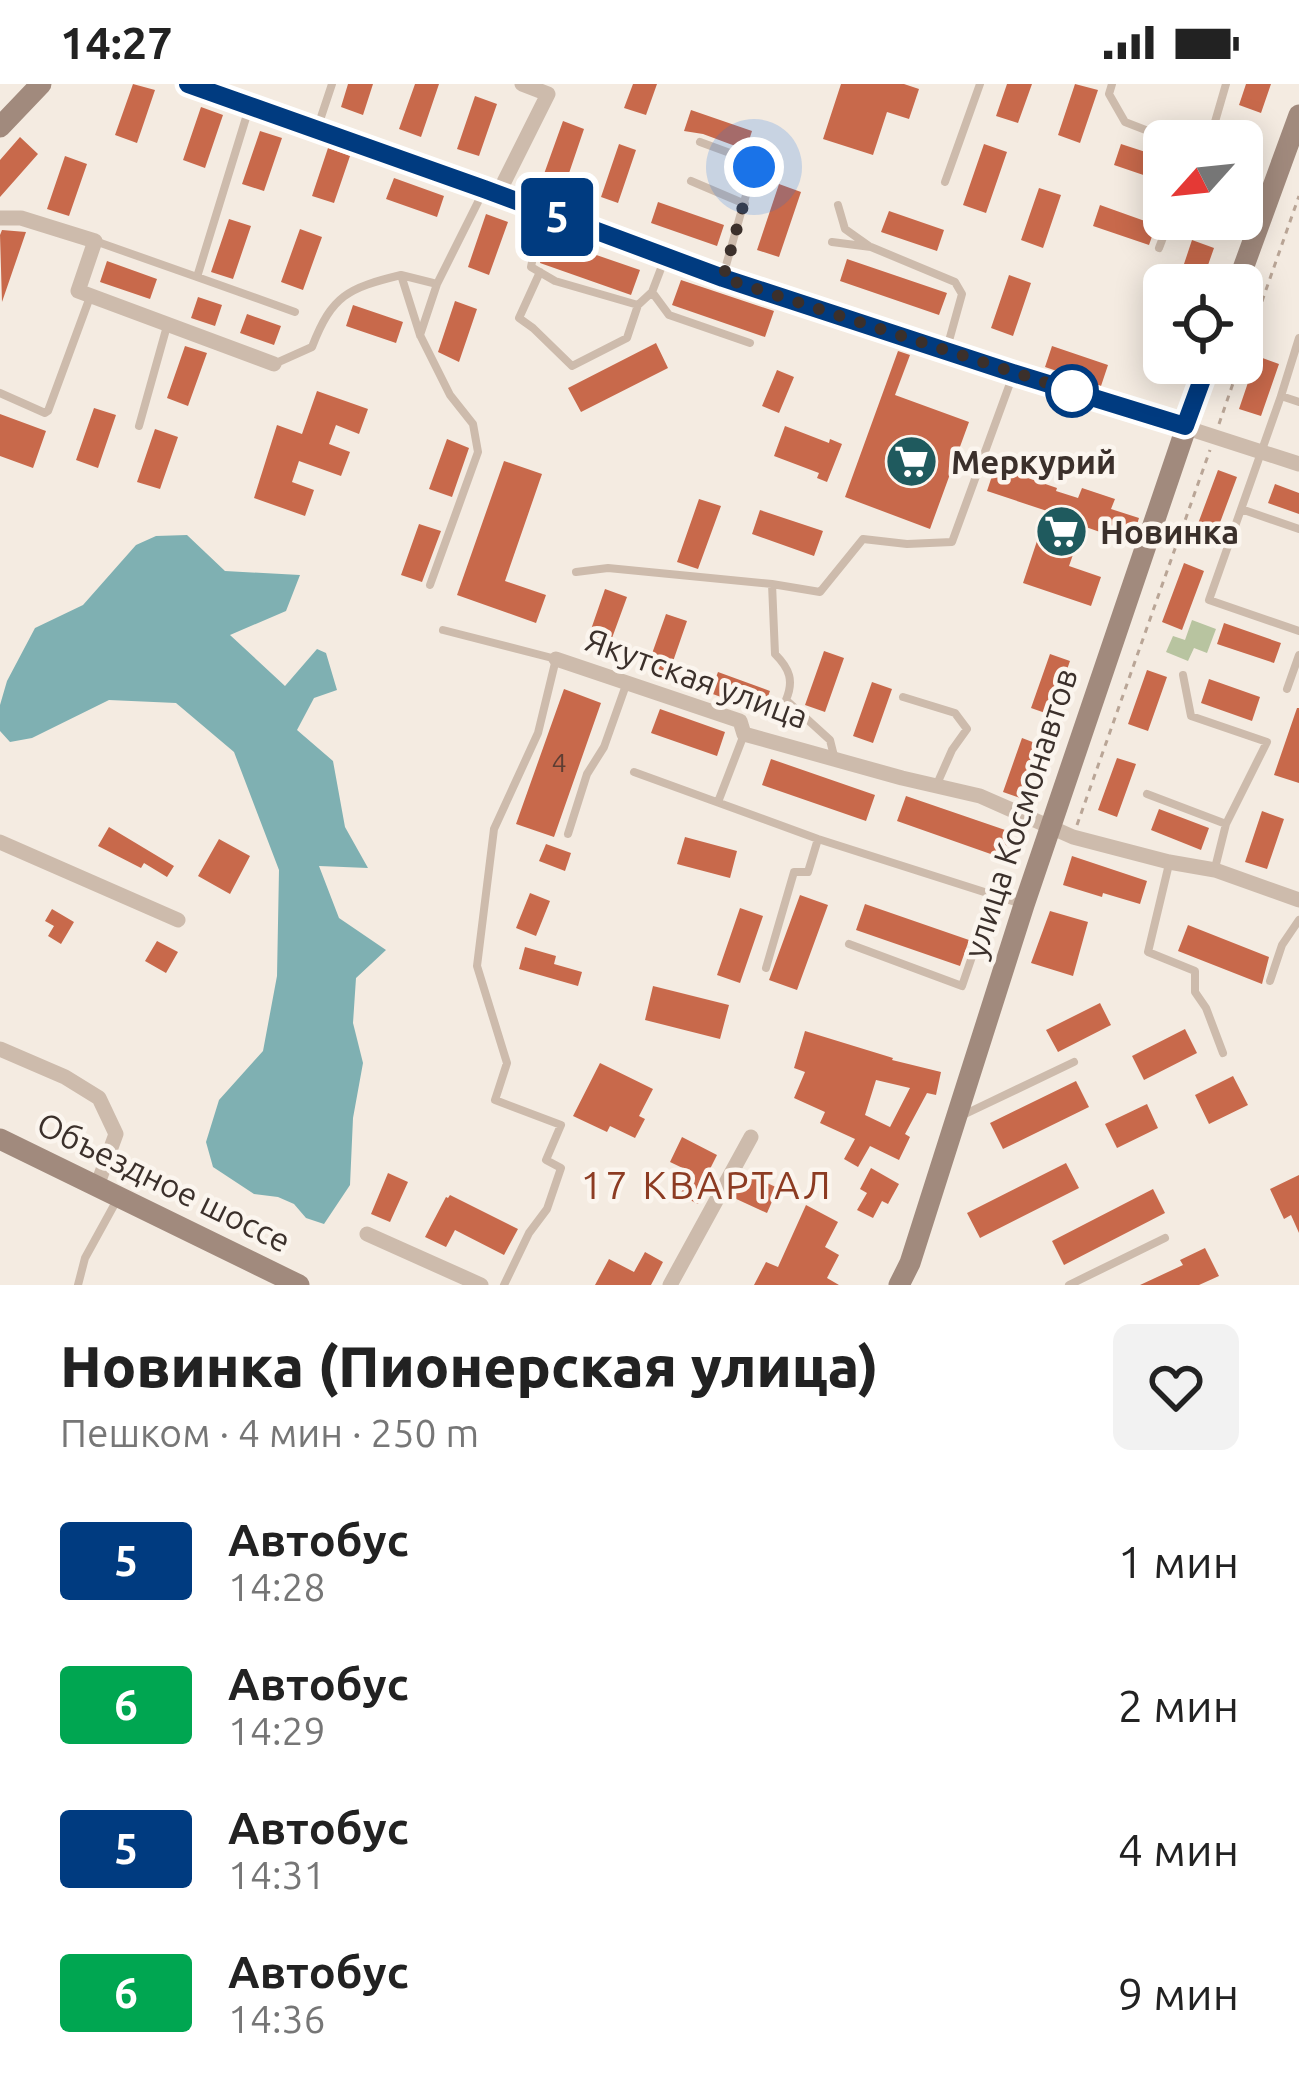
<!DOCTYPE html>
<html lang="ru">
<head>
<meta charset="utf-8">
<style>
	:root { --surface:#fff; --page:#f2f2f2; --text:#222; --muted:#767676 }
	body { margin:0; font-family:Ubuntu,sans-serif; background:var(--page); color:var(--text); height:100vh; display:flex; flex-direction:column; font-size:45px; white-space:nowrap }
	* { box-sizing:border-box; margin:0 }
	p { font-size:39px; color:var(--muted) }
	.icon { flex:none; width:66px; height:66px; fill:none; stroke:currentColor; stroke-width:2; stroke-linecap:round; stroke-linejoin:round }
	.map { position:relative; height:1201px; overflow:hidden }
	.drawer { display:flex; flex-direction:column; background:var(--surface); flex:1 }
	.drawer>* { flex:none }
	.badge { padding:0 24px; border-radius:9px; font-size:42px; line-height:78px }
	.needle { width:78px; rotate:243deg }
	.tools { position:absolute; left:1143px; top:36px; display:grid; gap:24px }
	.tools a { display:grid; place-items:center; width:120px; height:120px; border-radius:18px; background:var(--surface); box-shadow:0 6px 30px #0003; font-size:60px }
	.you { position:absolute; width:60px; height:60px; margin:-30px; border:9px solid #fff; border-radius:50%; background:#1a73e8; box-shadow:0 0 0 18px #1a73e833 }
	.map>.badge { position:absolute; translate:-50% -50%; box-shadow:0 0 0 6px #fff }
	.round { display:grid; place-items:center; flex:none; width:126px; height:126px; border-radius:18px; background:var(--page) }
	.overview { display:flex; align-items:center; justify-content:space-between; height:204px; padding:0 60px }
	h1 { font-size:57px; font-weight:800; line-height:90px }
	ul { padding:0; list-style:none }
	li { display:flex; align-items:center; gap:36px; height:144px; padding:0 60px }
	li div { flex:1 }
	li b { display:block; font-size:45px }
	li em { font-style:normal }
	li .badge { min-width:132px; font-weight:700; text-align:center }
	.status { display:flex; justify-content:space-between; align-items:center; height:84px; padding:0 60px; background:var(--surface); direction:ltr }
	.status svg { height:33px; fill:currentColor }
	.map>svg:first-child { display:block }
</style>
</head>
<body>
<div class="status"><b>14:27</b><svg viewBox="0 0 49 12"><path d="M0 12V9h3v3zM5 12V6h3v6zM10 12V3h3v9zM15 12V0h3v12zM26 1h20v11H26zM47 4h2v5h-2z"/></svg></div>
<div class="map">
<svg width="1299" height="1201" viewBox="0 0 1299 1201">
	<rect width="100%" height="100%" fill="#f4ebe1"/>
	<path fill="#b8c4a0" d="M1192,536L1216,545L1207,569L1194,564L1188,577L1166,568L1173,552L1185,556Z"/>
	<path fill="#7fb0b2" d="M187,451L225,487L300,491L286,527L230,551L285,602L317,565L326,569L337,606L314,614L297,646L333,677L345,743L368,784L319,782L339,834L386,866L356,894L353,939L363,979L353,1034L350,1101L324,1140L306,1134L294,1120L278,1113L254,1110L213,1083L206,1058L219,1016L263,967L277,892L279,786L234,668L176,619L109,616L32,654L10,658L0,647V621L7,597L35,544L83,521L136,461L156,452Z"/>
	<path fill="#c8694b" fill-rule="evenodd" d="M133,0L155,6L137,59L115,51Z
		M348,0H373L363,31L341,23Z
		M415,0H439L421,53L399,45Z
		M633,0H657L646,31L624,24Z
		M841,0H904L919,5L909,35L887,28L873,71L823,55Z
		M1007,0H1032L1018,39L996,32Z
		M1075,0L1098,6L1080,59L1058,51Z
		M1246,0H1271L1261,29L1239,21Z
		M475,12L497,20L479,72L457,65Z
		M201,23L223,31L205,84L183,76Z
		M691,26L752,47L746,66L703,50L684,47Z
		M563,37L584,45L566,98L544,90Z
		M260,47L282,54L264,107L242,100Z
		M20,53L38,70L0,113V76Z
		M619,60L636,66L618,119L601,113Z
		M984,60L1007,68L986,129L963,121Z
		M1121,60L1164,74V98L1114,81Z
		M328,64L350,72L334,119L312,112Z
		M65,72L87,80L69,132L47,125Z
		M394,94L444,112L437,133L386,115Z
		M779,100L801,108L779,173L757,166Z
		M1039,104L1061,111L1043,164L1021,156Z
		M658,118L724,141L717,162L651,139Z
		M1100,121L1156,141L1149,161L1093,142Z
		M889,127L944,146L937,167L881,148Z
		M486,130L508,138L489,191L468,183Z
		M229,135L251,142L233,195L211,188Z
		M300,145L322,153L303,206L281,198Z
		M2,146L26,148L2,218L0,151Z
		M547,154L640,186L631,211L540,179Z
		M1192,156L1214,164L1201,201H1177Z
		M847,175L947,209L939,231L840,197Z
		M107,177L157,195L150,215L100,198Z
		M1009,191L1031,199L1013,252L991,244Z
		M681,196L774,227L765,253L672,221Z
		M198,213L222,221L215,242L191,234Z
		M455,217L477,225L459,278L438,268Z
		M353,221L403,238L396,259L346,242Z
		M247,230L281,242L274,261L240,249Z
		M656,259L668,284L581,328L568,304Z
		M185,262L207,269L188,322L167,314Z
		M1052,262L1108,281L1101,302L1045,283Z
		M898,267L910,271L895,311L969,338L930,445L845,413Z
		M1257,272L1279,280L1261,332L1239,325Z
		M777,286L794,293L779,329L762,322Z
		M317,307L368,325L359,350L336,341L329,360L350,368L341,392L299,377L292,398L314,406L305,432L254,414L277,341L302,350Z
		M94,324L116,331L98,384L76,376Z
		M0,330L46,347L33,384L0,372Z
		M785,342L829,359L830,355L842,360L827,398L817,394L819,389L774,372Z
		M155,345L178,353L160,405L137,398Z
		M447,355L469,364L452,413L429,405Z
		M504,377L542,390L505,497L546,511L536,539L457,511Z
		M995,383L1057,404L1056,407L1078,414L1082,404L1115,415L1111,425L1139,434L1131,459L1083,442L1069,482L1101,493L1091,522L1023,499L1047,427L987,407Z
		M1218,386L1237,393L1215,452L1196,445Z
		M1275,400L1299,409V430L1268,419Z
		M699,415L721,422L698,485L677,478Z
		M760,426L823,447L814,472L752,450Z
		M419,440L441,447L422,498L401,491Z
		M1184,479L1204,487L1182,546L1162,538Z
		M605,505L627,513L608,565L587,557Z
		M666,530L687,537L669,589L648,581Z
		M1224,539L1281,559L1274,579L1217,560Z
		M824,567L844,574L825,628L805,621Z
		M1050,570L1070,577L1051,631L1031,624Z
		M1147,586L1167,593L1148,647L1128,640Z
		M718,588L770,607L762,628L710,609Z
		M1209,595L1260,613L1252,637L1201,619Z
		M872,598L892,605L873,659L853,652Z
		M564,605L601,619L554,753L516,740Z
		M1297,624H1299V699L1274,691Z
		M660,625L725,648L717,672L651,649Z
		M1022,654L1043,662L1023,715L1003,708Z
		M1117,674L1136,680L1117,733L1098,726Z
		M771,675L875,711L866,737L762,701Z
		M906,712L1011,748L1002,774L897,737Z
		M1159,725L1209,744L1201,766L1151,746Z
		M1262,727L1284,735L1267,785L1245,778Z
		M109,743L174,782L167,793L144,779L141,784L98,762Z
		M685,753L737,767L730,794L677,780Z
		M219,755L250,772L230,810L198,792Z
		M546,760L571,769L565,787L539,777Z
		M1072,772L1147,797L1140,820L1103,809L1102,813L1063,801Z
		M530,809L550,817L536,852L516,844Z
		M800,811L828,821L797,906L769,896Z
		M865,820L969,856L960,882L856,846Z
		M740,824L763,832L740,899L717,891Z
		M52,825L74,838L61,860L48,852L54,842L45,837Z
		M1050,827L1088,838L1073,892L1031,879Z
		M1188,841L1269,873L1262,900L1178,867Z
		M157,857L178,868L166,889L145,877Z
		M525,863L556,872L554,880L582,888L578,902L519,885Z
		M653,902L729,921L720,955L645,936Z
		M1100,919L1111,941L1058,968L1046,946Z
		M1185,945L1197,969L1144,996L1132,972Z
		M805,947L893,974L892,976L941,988L936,1011L927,1009L905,1050L910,1053L899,1076L870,1062L858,1083L844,1075L855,1055L820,1039L825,1028L794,1014L805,988L794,984ZM876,996L910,1004L890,1043L865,1031Z
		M600,979L653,1005L639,1032L645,1035L635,1054L610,1042L607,1048L573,1032Z
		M1233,992L1248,1021L1209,1040L1195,1011Z
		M1076,997L1089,1023L1003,1065L990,1039Z
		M1147,1020L1158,1044L1117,1064L1105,1040Z
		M682,1053L717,1071L703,1099L707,1101L698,1120L680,1111L691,1088L670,1078Z
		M1066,1079L1079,1104L980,1154L967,1129Z
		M871,1084L899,1100L888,1120L882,1117L873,1134L857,1126L867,1109L860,1105Z
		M388,1089L408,1098L390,1138L371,1130Z
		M745,1089L778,1104L767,1129L732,1113Z
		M1299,1091V1149L1291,1131L1284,1135L1270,1105Z
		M1153,1105L1165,1129L1064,1181L1052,1157Z
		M450,1111L518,1145L504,1171L455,1146L446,1163L425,1153L446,1113L448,1114Z
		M806,1121L838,1138L825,1163L839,1171L827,1194L839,1201H754L766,1178L778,1183Z
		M1205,1164L1219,1192L1199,1201H1140L1183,1181L1180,1176Z
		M645,1168L663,1178L651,1201H595L609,1175L634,1188Z"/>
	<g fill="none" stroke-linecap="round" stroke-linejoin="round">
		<path stroke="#b9a596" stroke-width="3" stroke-dasharray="6 6" stroke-linecap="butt" d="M1242,274L1299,112
			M1219,340L1240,279
			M1077,741L1210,366"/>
		<path stroke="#cdbbac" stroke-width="8" d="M1112,0L1109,10L1125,38L1174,57
			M317,45L332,0
			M1206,57L1210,55L1226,0
			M700,58L749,76L754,83L723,192
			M691,97L745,120
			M945,98L980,0
			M838,121L845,145L869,162
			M542,129L531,183L555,197L638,221L652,208L665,174
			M1237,135L1257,142
			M95,157L197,193L249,24
			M832,158L871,163L955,198L962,210L947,264
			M1159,164L1170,135
			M540,188L519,234L533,244L572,282L627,254L638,221
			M401,191L437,200
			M197,193L295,228
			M652,208L669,231L750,259
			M420,251L437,200L484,106
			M274,280L312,263C332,211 348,204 401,191L420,251L450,311L473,340L478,368L430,501
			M0,309L45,329L48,327L90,213
			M1281,312L1299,254
			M1299,318L1281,312L1209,516L1299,547
			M139,342L167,242
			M1241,425L1299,445
			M576,488L608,484L772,500L775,570C790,585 794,597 786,616L830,656L834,672
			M772,500L820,508L863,455L907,460L952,458L1013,291
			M443,546L556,575L538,649L494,745L477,882L507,979L495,1016L561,1041L546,1076L561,1084L547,1125L529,1149L504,1201
			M1183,591L1191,632L1267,658L1226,740L1215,784
			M1287,605L1299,571
			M903,613L955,629L967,645L952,666L937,700
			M634,688L818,755L1022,820
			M1147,710L1226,740
			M718,718L743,653
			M568,750L587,690L604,663L626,601
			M1169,780L1148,868L1195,887V908L1206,924L1223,969
			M849,860L962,902L993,811
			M766,884L794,788H808L818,755
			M1270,897L1282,861L1299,836
			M963,1031L1074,978
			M78,1201L85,1174L118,1114
			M1069,1201L1165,1154"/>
		<path stroke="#cdbbac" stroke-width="15" d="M188,0L723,194L1299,380
			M498,110L548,10L522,0
			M0,134H21L95,157L78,207L274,280
			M556,575L740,637L744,650L902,694L980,712L1073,753L1169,778L1215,786L1299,816
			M0,758L178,836
			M0,965L65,993L99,1014L116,1050L97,1102
			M367,1150L481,1201
			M670,1201L751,1053"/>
		<path stroke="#a18a7d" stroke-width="21" d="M0,43L41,0
			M1237,201L1299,31
			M0,1055L299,1201
			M899,1201L910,1179L1024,821L1208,279"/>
	</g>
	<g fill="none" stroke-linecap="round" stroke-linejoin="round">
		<defs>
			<path id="line" d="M188,0L484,105L723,194L1013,289L1185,342L1208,279"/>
		</defs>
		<use href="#line" stroke="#fff" stroke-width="27"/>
		<use href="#line" stroke="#003b80" stroke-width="18"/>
		<path stroke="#3b302b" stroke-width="12" stroke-dasharray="0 21.6" d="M754,83L723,194L1072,307"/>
	</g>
	<defs>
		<symbol id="supermarket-disc" viewBox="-11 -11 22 22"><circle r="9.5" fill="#1f5a5e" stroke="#fbf5ee"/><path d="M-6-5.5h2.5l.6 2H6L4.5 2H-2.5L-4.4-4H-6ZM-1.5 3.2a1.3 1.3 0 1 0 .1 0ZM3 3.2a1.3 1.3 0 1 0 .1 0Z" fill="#fff"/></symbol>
	</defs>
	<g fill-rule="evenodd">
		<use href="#supermarket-disc" x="882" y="348" width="59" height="59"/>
		<use href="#supermarket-disc" x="1032" y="418" width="59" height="59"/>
	</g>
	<circle fill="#fff" stroke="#003b80" stroke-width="6" cx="1072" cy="307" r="24"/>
	<g text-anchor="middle" stroke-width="9" stroke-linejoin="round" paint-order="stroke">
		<g font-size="27" fill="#5e3e33">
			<text x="559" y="688">4</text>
		</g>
		<g font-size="33" font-weight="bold" fill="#3b302b" stroke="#fbf5ee" text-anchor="start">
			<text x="951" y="390">Меркурий</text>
			<text x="1100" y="460">Новинка</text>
		</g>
		<g font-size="33" fill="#3b302b" stroke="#fbf5ee">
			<text transform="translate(697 594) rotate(20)" y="12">Якутская улица</text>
			<text transform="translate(1020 729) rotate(-72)" y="12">улица Космонавтов</text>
			<text transform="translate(164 1098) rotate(26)" y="12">Объездное шоссе</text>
		</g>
		<g font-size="39" letter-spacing="3" fill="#8c3b22" stroke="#fbf5ee">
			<text x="707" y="1115">17 КВАРТАЛ</text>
		</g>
	</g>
</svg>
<div class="tools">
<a><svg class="needle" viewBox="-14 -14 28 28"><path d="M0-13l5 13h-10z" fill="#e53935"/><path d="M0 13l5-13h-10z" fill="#767676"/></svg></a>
<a><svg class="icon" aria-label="locate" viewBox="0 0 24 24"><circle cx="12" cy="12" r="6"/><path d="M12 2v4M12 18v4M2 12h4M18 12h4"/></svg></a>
</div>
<div class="you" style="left:754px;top:83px"></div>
<b class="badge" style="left:557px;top:133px;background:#003b80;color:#fff">5</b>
</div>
<section class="drawer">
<div class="overview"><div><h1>Новинка (Пионерская улица)</h1><p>Пешком · 4 мин · 250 m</p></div><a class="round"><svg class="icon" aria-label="heart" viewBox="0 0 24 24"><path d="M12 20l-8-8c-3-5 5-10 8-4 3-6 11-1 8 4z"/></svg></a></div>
<ul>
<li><span class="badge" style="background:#003b80;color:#fff">5</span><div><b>Автобус</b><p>14:28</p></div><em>1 мин</em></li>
<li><span class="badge" style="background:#00a651;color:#fff">6</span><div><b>Автобус</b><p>14:29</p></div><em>2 мин</em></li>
<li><span class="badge" style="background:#003b80;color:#fff">5</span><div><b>Автобус</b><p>14:31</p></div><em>4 мин</em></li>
<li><span class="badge" style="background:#00a651;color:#fff">6</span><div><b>Автобус</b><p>14:36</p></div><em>9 мин</em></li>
</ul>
</section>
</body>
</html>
